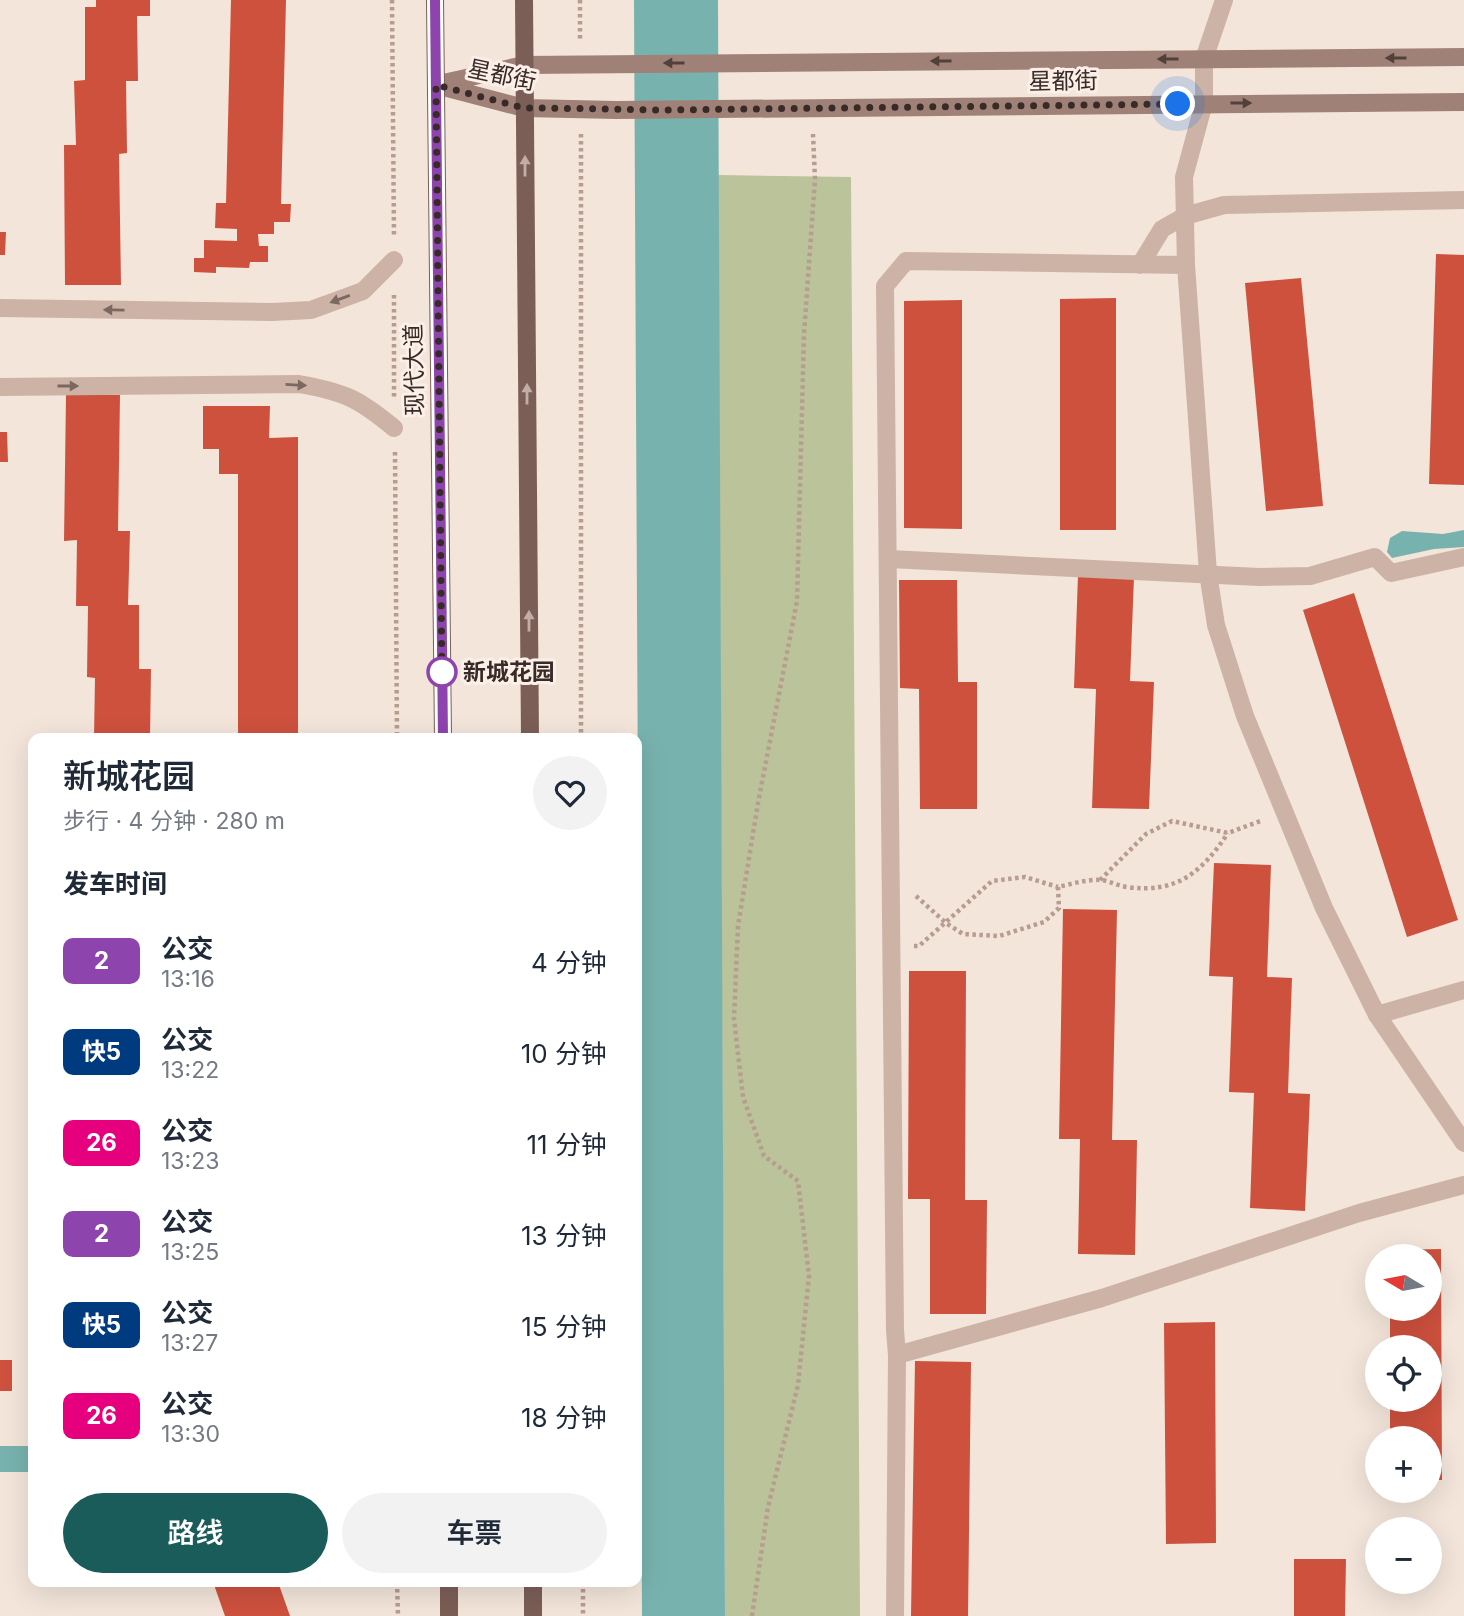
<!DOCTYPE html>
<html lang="zh">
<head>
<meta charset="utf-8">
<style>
	:root { --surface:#fff; --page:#f2f2f3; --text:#1f2937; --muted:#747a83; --accent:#1a5c59 }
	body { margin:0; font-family:Inter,"Noto Sans SC",sans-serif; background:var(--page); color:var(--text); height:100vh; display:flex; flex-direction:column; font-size:26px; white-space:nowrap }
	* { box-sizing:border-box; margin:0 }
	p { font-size:23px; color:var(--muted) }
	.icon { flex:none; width:38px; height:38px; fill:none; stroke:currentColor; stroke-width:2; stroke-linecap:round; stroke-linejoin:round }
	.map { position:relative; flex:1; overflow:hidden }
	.sheet { position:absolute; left:28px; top:733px; width:614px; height:854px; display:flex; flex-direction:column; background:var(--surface); border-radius:14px; box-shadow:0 7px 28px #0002 }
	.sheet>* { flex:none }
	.badge { padding:0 14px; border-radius:10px; font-size:24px; line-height:46px }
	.needle { width:46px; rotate:280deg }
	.buttons { position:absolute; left:1365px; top:1244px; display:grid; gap:14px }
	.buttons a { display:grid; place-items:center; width:77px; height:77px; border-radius:50%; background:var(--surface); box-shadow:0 7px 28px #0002; font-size:35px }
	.you { position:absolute; width:35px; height:35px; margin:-18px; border:5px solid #fff; border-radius:50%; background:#1a73e8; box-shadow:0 0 0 10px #1a73e833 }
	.map>.badge { position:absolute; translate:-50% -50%; box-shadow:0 0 0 4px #fff }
	h2 { padding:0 35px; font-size:26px; line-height:63px }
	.round { display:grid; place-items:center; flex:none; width:74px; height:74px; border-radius:37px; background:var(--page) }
	.summary { display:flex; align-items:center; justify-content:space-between; height:119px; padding:0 35px }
	h1 { font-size:33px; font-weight:600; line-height:52px }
	.cta { display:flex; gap:14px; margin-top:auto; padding:14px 35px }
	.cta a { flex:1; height:80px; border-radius:42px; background:var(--accent); color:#fff; font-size:28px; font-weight:600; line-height:80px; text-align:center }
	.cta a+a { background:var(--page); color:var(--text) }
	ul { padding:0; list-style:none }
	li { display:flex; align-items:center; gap:21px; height:91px; padding:0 35px }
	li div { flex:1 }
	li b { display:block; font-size:26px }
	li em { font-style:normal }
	li .badge { min-width:77px; font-weight:700; text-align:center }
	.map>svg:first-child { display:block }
</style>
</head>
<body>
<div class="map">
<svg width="1464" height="1616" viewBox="0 0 1464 1616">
	<rect width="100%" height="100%" fill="#f3e5da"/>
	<path fill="#bac399" d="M718,175L851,177L860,1616H725Z"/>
	<path fill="#78b2ae" d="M634,0H718L725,1616H642Z
		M1464,530V547L1434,549L1392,558L1387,552L1390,538L1402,531L1443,534Z
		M0,1446H33V1472H0Z"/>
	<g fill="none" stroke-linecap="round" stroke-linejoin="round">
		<path stroke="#78b2ae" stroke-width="35" d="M637,1454H641"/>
	</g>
	<path fill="#ce513e" d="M96,0H150V16H137L138,81H126L127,153L119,154L121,285H65L64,145H76L74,81L85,80V7H96Z
		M231,0H286L281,204H291L290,222H274V234H258L259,246H268V262H250L249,268L216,267V273L194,272V258H204V240L237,241V229L215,228L216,203H226Z
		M0,232H6L5,255H0Z
		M1436,254L1464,255V485L1429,484Z
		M1301,278L1323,506L1266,511L1245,283Z
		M1116,298V530H1060V299Z
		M962,300V529L904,528V301Z
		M66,395H120L118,531H130L128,605H139V669H151L150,738H94L95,678L87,677L88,606H76L77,540L64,541Z
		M203,406H270L269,438L298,437V738H238V474H219V449H203Z
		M0,432H7L8,462H0Z
		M1078,575L1134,577L1130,681L1154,682L1149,809L1092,808L1096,689L1074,688Z
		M899,580H957L958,682H977V809H920L919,689L900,688Z
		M1354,593L1458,920L1407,937L1303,610Z
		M1214,863L1271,865L1267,977L1292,978L1288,1093L1310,1094L1305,1211L1250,1208L1254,1093L1229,1092L1233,977L1209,976Z
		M1063,909L1117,910L1112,1140H1137L1135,1255L1078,1254L1080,1139H1059Z
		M909,971H966L965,1200H987L986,1314H930V1199H908Z
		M1441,1249L1442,1480H1430V1438H1390V1400H1430V1348H1390V1309H1430V1256H1389V1250Z
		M1215,1322L1216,1543L1166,1544L1164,1323Z
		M0,1360H12V1391H0Z
		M915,1361L971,1362L968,1616H911Z
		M1294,1559H1346L1345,1616H1294Z
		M213,1582H278L290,1616H225Z"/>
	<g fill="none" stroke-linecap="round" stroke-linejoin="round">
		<path stroke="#b89c90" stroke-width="4.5" stroke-dasharray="3.5 3.5" stroke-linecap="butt" d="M392,0L394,237
			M580,0V41
			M581,134V738
			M394,295V398
			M395,452L397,738
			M1100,880L1146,834L1172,821L1228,833L1263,820
			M916,896L946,923L963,934L999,936L1044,922L1059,908L1058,887C1071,884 1088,879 1101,880C1110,881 1118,886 1127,887C1177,894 1202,872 1228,833
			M914,946H919L992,881L1025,877L1058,887
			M397,1582L398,1616
			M583,1582V1616
			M752,1616L768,1507L798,1385L809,1276L798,1181L764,1156L743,1097L734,1019L738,926L758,803L797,601L804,334L815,179L813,134"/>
		<path stroke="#ccb3a6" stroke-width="18" d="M889,559L1259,577L1310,576L1375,557L1391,573L1464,557
			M1377,1015L1464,990
			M897,1355L1102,1298L1359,1213L1464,1185"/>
		<path stroke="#ccb3a6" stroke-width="18" d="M1224,0L1204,59V103L1184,177L1186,265L1208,573L1216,625L1245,716L1324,908L1377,1015L1464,1143
			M1140,265L1162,229L1185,216L1224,205L1464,200
			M0,308L272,312L311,310L363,291L394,260
			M0,387L299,384C345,392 359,399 394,428
			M895,1616L897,1355L895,1330L885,286L906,261L1186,265"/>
		<path stroke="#a08177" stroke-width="18" d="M439,84L524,65L1464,57
			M436,85L524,108L617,110L1464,102"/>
		<path stroke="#7b5f57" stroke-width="18" d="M435,0L443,738
			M524,0L530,738
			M533,1582V1616
			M449,1616V1582"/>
	</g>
	<defs><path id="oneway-solid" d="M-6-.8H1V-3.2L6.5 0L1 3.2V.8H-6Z" transform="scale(1.75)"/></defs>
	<g fill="#52403b">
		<use href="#oneway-solid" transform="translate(1396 58) rotate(180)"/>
		<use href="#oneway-solid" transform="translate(1168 59) rotate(180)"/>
		<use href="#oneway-solid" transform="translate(941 61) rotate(180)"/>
		<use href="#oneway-solid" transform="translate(674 63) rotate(180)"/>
		<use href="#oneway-solid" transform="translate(1241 103)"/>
	</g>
	<g fill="#c1aea6">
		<use href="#oneway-solid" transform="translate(525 166) rotate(-90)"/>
		<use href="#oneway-solid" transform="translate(527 394) rotate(-90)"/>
		<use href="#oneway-solid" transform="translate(529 621) rotate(-90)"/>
	</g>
	<g fill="#7b6860">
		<use href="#oneway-solid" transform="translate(340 299) rotate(160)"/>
		<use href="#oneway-solid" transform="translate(114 310) rotate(-179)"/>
		<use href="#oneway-solid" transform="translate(296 385) rotate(3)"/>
		<use href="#oneway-solid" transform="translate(68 386)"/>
	</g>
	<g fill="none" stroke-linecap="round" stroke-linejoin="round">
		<defs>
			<path id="line" d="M435,0L443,738"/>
		</defs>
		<use href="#line" stroke="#fff" stroke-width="16"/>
		<use href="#line" stroke="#8e44ad" stroke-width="10"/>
		<path stroke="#382a27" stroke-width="7" stroke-dasharray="0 12.6" d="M442,672V683L436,85L524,108H543L663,110L1178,104"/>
	</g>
	<circle fill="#fff" stroke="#8e44ad" stroke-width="3.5" cx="442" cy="672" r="14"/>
	<g text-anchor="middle" stroke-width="6" stroke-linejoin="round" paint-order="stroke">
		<g font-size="23" fill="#382a27" stroke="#fbefe7">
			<text transform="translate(502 75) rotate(12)" y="8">星都街</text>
			<text transform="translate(1063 81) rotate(-1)" y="8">星都街</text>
			<text transform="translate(414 370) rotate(-91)" y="8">现代大道</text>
		</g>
		<g font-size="23" font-weight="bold" fill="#382a27" stroke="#fbefe7" text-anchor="start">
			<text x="463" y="680">新城花园</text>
		</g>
	</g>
</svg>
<div class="buttons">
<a><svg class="needle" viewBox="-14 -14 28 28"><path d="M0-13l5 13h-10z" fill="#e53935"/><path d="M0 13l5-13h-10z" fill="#747a83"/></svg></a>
<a><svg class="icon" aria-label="locate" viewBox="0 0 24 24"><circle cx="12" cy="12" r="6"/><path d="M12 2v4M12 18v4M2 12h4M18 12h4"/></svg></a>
<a>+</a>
<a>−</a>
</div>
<div class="you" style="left:1178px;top:104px"></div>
<section class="sheet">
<div class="summary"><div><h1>新城花园</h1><p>步行 · 4 分钟 · 280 m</p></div><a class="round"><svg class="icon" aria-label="heart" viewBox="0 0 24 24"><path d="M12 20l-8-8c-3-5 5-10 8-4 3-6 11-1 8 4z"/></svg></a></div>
<h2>发车时间</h2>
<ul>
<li><span class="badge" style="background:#8e44ad;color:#fff">2</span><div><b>公交</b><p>13:16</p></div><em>4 分钟</em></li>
<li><span class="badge" style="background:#003b80;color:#fff">快5</span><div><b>公交</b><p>13:22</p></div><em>10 分钟</em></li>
<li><span class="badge" style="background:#e6007e;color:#fff">26</span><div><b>公交</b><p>13:23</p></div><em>11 分钟</em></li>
<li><span class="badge" style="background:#8e44ad;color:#fff">2</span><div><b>公交</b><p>13:25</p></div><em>13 分钟</em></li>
<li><span class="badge" style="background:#003b80;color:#fff">快5</span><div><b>公交</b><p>13:27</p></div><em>15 分钟</em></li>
<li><span class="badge" style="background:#e6007e;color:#fff">26</span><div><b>公交</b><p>13:30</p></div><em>18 分钟</em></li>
</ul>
<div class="cta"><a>路线</a><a>车票</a></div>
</section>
</div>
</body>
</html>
